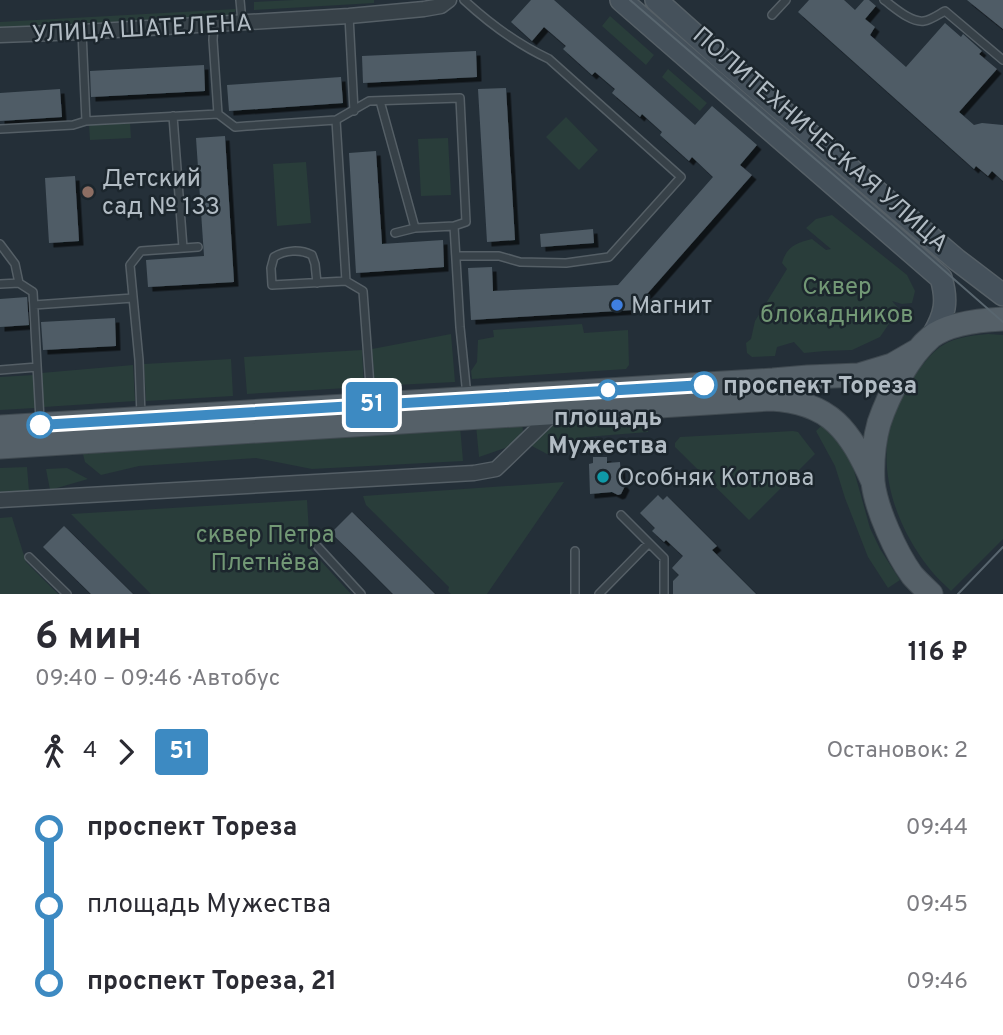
<!DOCTYPE html>
<html lang="ru">
<head>
<meta charset="utf-8">
<style>
	:root { --surface:#fff; --page:#f7f7f7; --text:#2b2b33; --muted:#7c7c81 }
	body { margin:0; font-family:Overpass,sans-serif; background:var(--page); color:var(--text); height:100vh; display:flex; flex-direction:column; font-size:26px; white-space:nowrap }
	* { box-sizing:border-box; margin:0 }
	p { font-size:23px; color:var(--muted) }
	.icon { flex:none; width:38px; height:38px; fill:none; stroke:currentColor; stroke-width:2; stroke-linecap:round; stroke-linejoin:round }
	.map { position:relative; height:594px; overflow:hidden }
	.sheet { display:flex; flex-direction:column; background:var(--surface); flex:1 }
	.sheet>* { flex:none }
	.badge { padding:0 14px; border-radius:5px; font-size:24px; line-height:46px }
	.map>.badge { position:absolute; translate:-50% -50%; box-shadow:0 0 0 4px #fff }
	.legs { display:flex; align-items:center; gap:10px; height:77px; padding:0 35px; font-size:23px }
	.legs p { margin-inline-start:auto }
	.overview { display:flex; align-items:center; justify-content:space-between; height:119px; padding:0 35px }
	h1 { font-size:38px; font-weight:700; line-height:52px }
	ul { padding:0 35px; list-style:none }
	li { display:flex; align-items:center; gap:24px; height:77px; font-size:26px }
	li i { display:grid; place-items:center; width:10px; height:100%; margin:0 9px; background:currentColor }
	li i::after { content:''; width:18px; height:18px; margin:-9px; border:5px solid; border-radius:50%; background:var(--surface) }
	li p { margin-inline-start:auto }
	li:first-child i { background:linear-gradient(#0000 50%,currentColor 0) }
	li:last-child i { background:linear-gradient(currentColor 50%,#0000 0) }
	.map>svg:first-child { display:block }
</style>
</head>
<body>
<div class="map">
<svg width="1003" height="594" viewBox="0 0 1003 594">
	<defs>
		<filter id="shadow"><feDropShadow dx="4.5" dy="4.5" stdDeviation="0" flood-color="#0009"/></filter>
	</defs>
	<rect width="100%" height="100%" fill="#242f38"/>
	<path fill="#293d3a" d="M294,0H374V3L254,10V2Z
		M236,9L233,16L0,30V22Z
		M610,16L654,55L646,65L602,26Z
		M668,69L707,103L700,111L662,77Z
		M566,117L598,150L579,170L546,137Z
		M130,123L131,138L90,140L89,125Z
		M448,138L451,195L421,196L418,139Z
		M306,162L311,223L277,226L273,164Z
		M832,215L907,275L915,291L912,303L902,304L892,301L899,309L880,337L852,350L825,351L804,353L794,342L777,347L775,356L752,357L747,353L746,343L751,339L755,321L787,269L782,263C787,246 796,243 812,239L826,250L831,249L806,228L816,219Z
		M582,324L584,333L628,330L629,365L626,369L472,379L471,371L477,362L478,340L494,337L493,330Z
		M451,334L455,382L375,386L372,349Z
		M988,334L1003,335V539L951,591C944,584 935,576 929,568C898,529 878,475 890,426C894,408 903,392 913,378C938,343 946,338 988,334Z
		M362,350L364,387L247,394L244,357Z
		M231,359L233,396L146,401L144,364Z
		M133,365L135,401L44,407L41,373Z
		M34,375L35,408L0,410V377Z
		M648,414V432L586,437L547,454L530,445L559,420Z
		M522,422L523,431L508,447L479,457L476,425Z
		M822,425L843,447L851,460L870,528L880,549L900,580L888,588L868,557L845,498L835,466L816,431Z
		M460,426L463,461L312,469L256,458L139,466L101,475L85,462L82,450Z
		M793,431L798,432L815,454L749,520L675,447V443L680,437Z
		M27,467L29,491L0,493V468Z
		M67,468L88,479L50,490L46,469Z
		M564,482L487,594H451L448,591L449,587L366,505L363,496Z
		M307,500L310,549L351,594H151L71,514Z
		M12,517L26,562L58,594H0V518Z"/>
	<path fill="#4f5c66" filter="url(#shadow)" d="M531,0H554L695,125L712,106L757,145L740,165L752,175L633,310L471,320L468,268L492,267L493,291L618,285L713,177L692,157L689,161L660,135L662,132L642,114L640,117L612,93L615,89L595,72L592,75L563,49L566,46L544,27L532,41L511,22Z
		M809,0H844L855,10L864,0H869L876,6L865,19L875,27L870,35L906,67L945,23L961,37L963,34L982,51L979,54L997,69L959,112L974,125L982,123L1003,125V181L992,171L988,176L976,166L974,169L798,12Z
		M967,0H1003V29Z
		M476,51L477,77L363,83L362,56Z
		M204,65L205,91L91,97L90,71Z
		M341,77L343,103L229,111L227,85Z
		M506,88L515,240L487,242L478,89Z
		M60,89L62,117L0,121V93Z
		M225,136L234,282L148,287L146,260L204,256L196,138Z
		M376,151L382,244L443,240L444,267L356,273L349,153Z
		M75,176L79,241L49,243L45,178Z
		M593,229L594,243L541,247L540,234Z
		M27,297L29,325L0,327V299Z
		M115,318L116,346L43,350L41,322Z
		M593,457H607V463L620,462L621,480L625,486L621,494L618,495L612,492L590,494L589,464L593,463Z
		M658,495L663,500L667,496L717,546L712,550L756,594H673V581L679,575L672,568L683,556L666,540L664,542L652,531L655,528L640,513Z
		M352,512L424,583L435,594H393L354,555L331,533Z
		M64,526L133,594H91L43,547Z"/>
	<g fill="none" stroke-linecap="round" stroke-linejoin="round">
		<defs>
			<path id="lane" d="M240,0L242,22
				M884,0C894,7 911,23 924,21C931,20 939,14 945,11L1003,60
				M772,15L786,0
				M349,16L354,111
				M214,24L213,40L218,114
				M82,32L86,121L218,114L235,127L247,126L336,120L369,101L460,98L466,222L454,226L415,228L395,233
				M380,101L415,228
				M173,116L183,248
				M336,120L346,281L363,291L371,400
				M0,129L73,125L86,121
				M454,226L460,327L467,396
				M0,244L15,264L19,283
				M456,256H499L520,262L566,263L609,257L681,177L549,59C517,44 490,24 464,0
				M317,283L315,264L312,255C300,249 285,250 274,257L271,268L272,285L346,281
				M0,284L19,283L33,292L40,420
				M34,305L133,298
				M0,370L37,367
				M141,416L139,360L130,265L141,251L198,247
				M621,515L664,558V594
				M318,547L361,594
				M575,551V594
				M29,557L67,594
				M599,594L649,543"/>
			<path id="street" d="M0,35L82,32L349,16L424,9L441,6L449,0
				M0,500L474,473L496,469L555,412"/>
			<path id="secondary" d="M621,0L941,278C948,301 945,315 933,335
				M656,0L723,60L957,260L1003,295"/>
			<path id="primary" d="M0,427L773,380L808,377L859,375L892,365L918,350
				M0,447L771,399C831,402 850,431 873,482
				M931,594C925,588 918,582 912,575C896,553 876,509 873,482C872,463 874,441 879,423C888,396 909,355 931,337C949,323 982,320 1003,319"/>
		</defs>
		<use href="#lane" stroke="#555f66" stroke-width="10"/>
		<use href="#street" stroke="#555f66" stroke-width="17"/>
		<use href="#secondary" stroke="#555f66" stroke-width="24"/>
		<use href="#primary" stroke="#404a51" stroke-width="25"/>
		<use href="#lane" stroke="#374148" stroke-width="7"/>
		<use href="#street" stroke="#374148" stroke-width="14"/>
		<use href="#secondary" stroke="#45515b" stroke-width="21"/>
		<use href="#primary" stroke="#556068" stroke-width="23"/>
		<path stroke="#59666f" stroke-width="2" d="M630,0L892,225L1003,322
			M958,594L1003,547"/>
	</g>
	<g fill="none" stroke-linecap="round" stroke-linejoin="round">
		<defs>
			<path id="line-1" d="M40,425L704,385"/>
		</defs>
		<use href="#line-1" stroke="#fff" stroke-width="16"/>
		<use href="#line-1" stroke="#3d8ac2" stroke-width="10"/>
	</g>
	<circle fill="#8d6e63" stroke="#1c262d" stroke-width="2.5" cx="88" cy="192" r="7"/>
	<circle fill="#3f7fe0" stroke="#1c262d" stroke-width="2.5" cx="617" cy="305" r="7"/>
	<g fill="#fff" stroke="#3d8ac2" stroke-width="3.5">
		<circle cx="704" cy="385" r="12"/>
		<circle cx="608" cy="390" r="9"/>
		<circle cx="40" cy="425" r="12"/>
	</g>
	<circle fill="#0f9aa8" stroke="#1c262d" stroke-width="2.5" cx="603" cy="477" r="7"/>
	<g text-anchor="middle" stroke-width="5" stroke-linejoin="round" paint-order="stroke">
		<g font-size="24" fill="#b2bcc4" stroke="#1c262d">
			<text transform="translate(142 28) rotate(-3)" y="8">УЛИЦА ШАТЕЛЕНА</text>
			<text transform="translate(821 139) rotate(41)" y="8">ПОЛИТЕХНИЧЕСКАЯ УЛИЦА</text>
		</g>
		<g font-size="24" fill="#b2bcc4" stroke="#1c262d" text-anchor="start">
			<text x="102" y="186">Детский<tspan x="102" dy="28">сад № 133</tspan></text>
			<text x="631" y="313">Магнит</text>
			<text x="617" y="485">Особняк Котлова</text>
		</g>
		<g font-size="24" fill="#729875" stroke="#1c262d">
			<text x="837" y="294">Сквер<tspan x="837" dy="28">блокадников</tspan></text>
			<text x="265" y="542">сквер Петра<tspan x="265" dy="28">Плетнёва</tspan></text>
		</g>
		<g font-size="24" font-weight="bold" fill="#b2bcc4" stroke="#1c262d" text-anchor="start">
			<text x="723" y="393">проспект Тореза</text>
			<text x="608" y="425" text-anchor="middle">площадь<tspan x="608" dy="28">Мужества</tspan></text>
		</g>
	</g>
</svg>
<b class="badge" style="left:372px;top:405px;background:#3d8ac2;color:#fff">51</b>
</div>
<section class="sheet">
<div class="overview"><div><h1>6 мин</h1><p>09:40 – 09:46 · Автобус</p></div><b>116 ₽</b></div>
<div class="legs"><svg class="icon" aria-label="walk" viewBox="0 0 24 24"><circle cx="13" cy="4" r="2"/><path d="M13 8l-2 6 4 7M11 14l-3 7M7 12l3-4h3l4 4"/></svg>4<svg class="icon" aria-label="forward" viewBox="0 0 24 24"><path d="M9 5l7 7-7 7"/></svg><b class="badge" style="background:#3d8ac2;color:#fff">51</b><p>Остановок: 2</p></div>
<ul>
<li><i style="color:#3d8ac2"></i><b>проспект Тореза</b><p>09:44</p></li>
<li><i style="color:#3d8ac2"></i><span>площадь Мужества</span><p>09:45</p></li>
<li><i style="color:#3d8ac2"></i><b>проспект Тореза, 21</b><p>09:46</p></li>
</ul>
</section>
</body>
</html>
